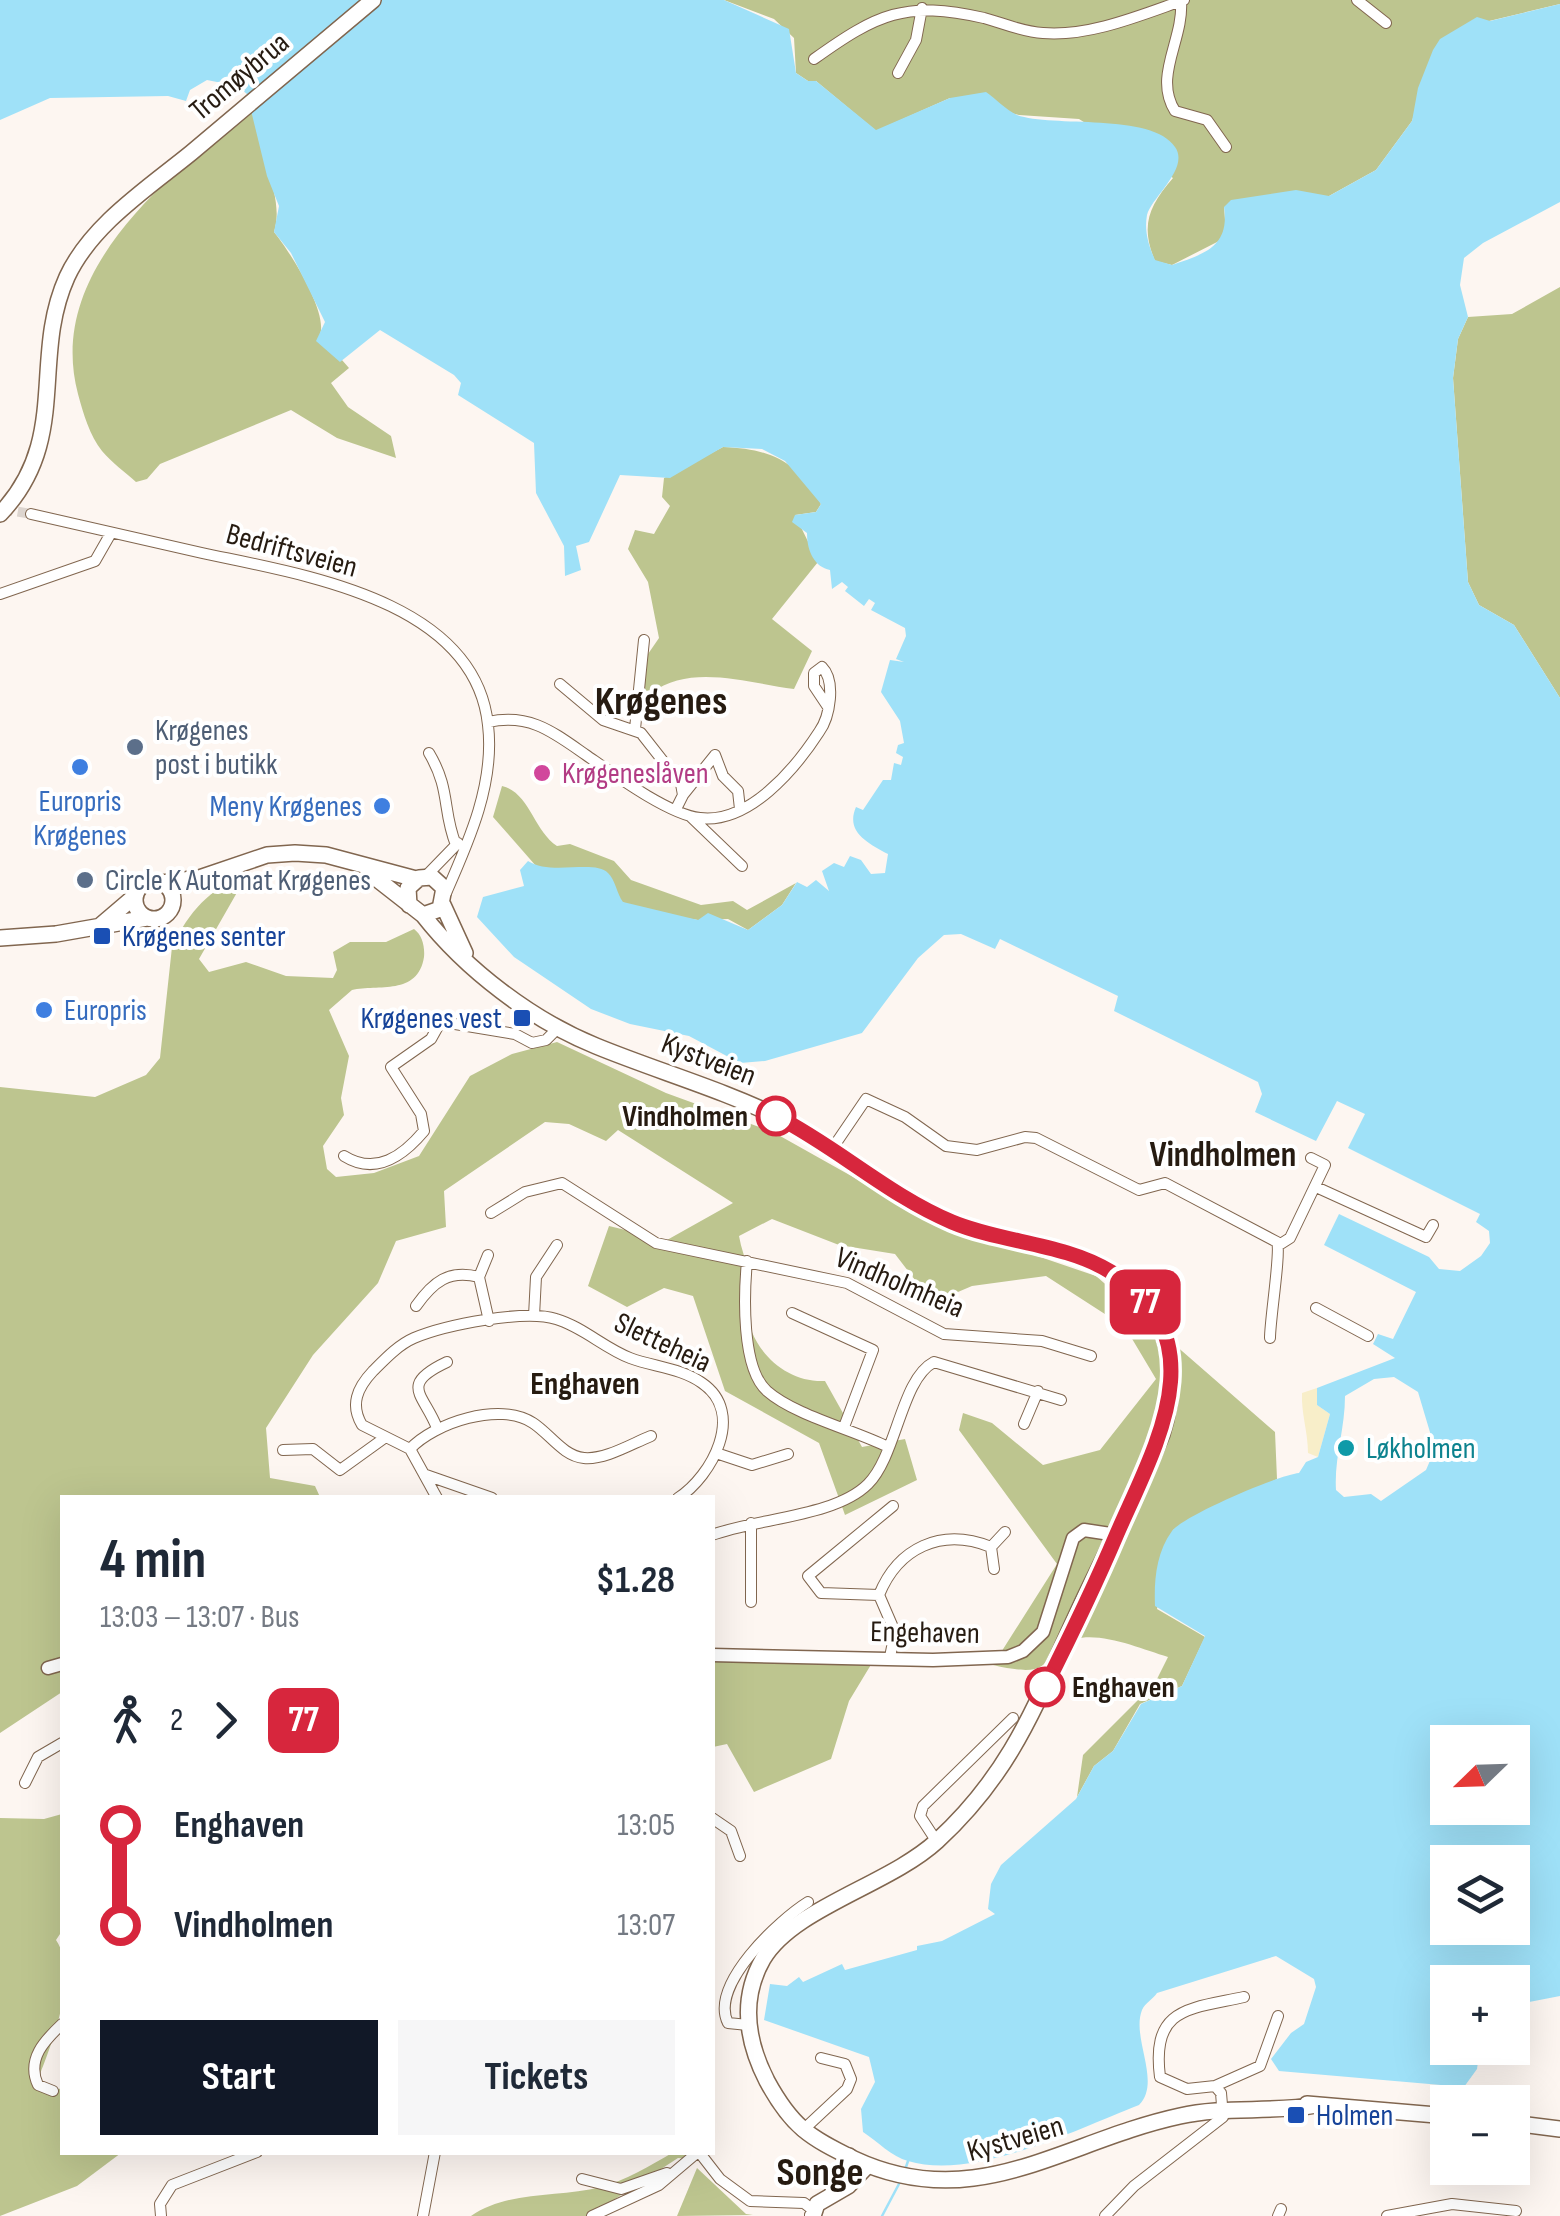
<!DOCTYPE html>
<html lang="en">
<head>
<meta charset="utf-8">
<style>
	:root { --surface:#fff; --page:#f6f6f7; --text:#1f2937; --muted:#747a83; --accent:#111827 }
	body { margin:0; font-family:"Sofia Sans Condensed",sans-serif; background:var(--page); color:var(--text); height:100vh; display:flex; flex-direction:column; font-size:38px; white-space:nowrap }
	* { box-sizing:border-box; margin:0 }
	p { font-size:32px; color:var(--muted) }
	.icon { flex:none; width:55px; height:55px; fill:none; stroke:currentColor; stroke-width:2; stroke-linecap:round; stroke-linejoin:round }
	.map { position:relative; flex:1; overflow:hidden }
	.sheet { position:absolute; left:60px; top:1495px; width:655px; height:660px; display:flex; flex-direction:column; background:var(--surface); border-radius:0px; box-shadow:0 10px 40px #0002 }
	.sheet>* { flex:none }
	.badge { padding:0 20px; border-radius:15px; font-size:35px; line-height:65px }
	.needle { width:65px; rotate:247deg }
	.controls { position:absolute; left:1430px; top:1725px; display:grid; gap:20px }
	.controls a { display:grid; place-items:center; width:100px; height:100px; border-radius:0px; background:var(--surface); box-shadow:0 10px 40px #0002; font-size:50px }
	.map>.badge { position:absolute; translate:-50% -50%; box-shadow:0 0 0 5px #fff }
	.legs { display:flex; align-items:center; gap:15px; height:110px; padding:0 40px; font-size:32px }
	.legs p { margin-inline-start:auto }
	.headline { display:flex; align-items:center; justify-content:space-between; height:170px; padding:0 40px }
	h1 { font-size:55px; font-weight:700; line-height:75px }
	.button { display:flex; gap:20px; margin-top:auto; padding:20px 40px }
	.button a { flex:1; height:115px; border-radius:0px; background:var(--accent); color:#fff; font-size:40px; font-weight:700; line-height:115px; text-align:center }
	.button a+a { background:var(--page); color:var(--text) }
	ul { padding:0 40px; list-style:none }
	li { display:flex; align-items:center; gap:35px; height:100px; font-size:38px }
	li i { display:grid; place-items:center; width:15px; height:100%; margin:0 12px; background:currentColor }
	li i::after { content:''; width:25px; height:25px; margin:-12px; border:8px solid; border-radius:50%; background:var(--surface) }
	li p { margin-inline-start:auto }
	li:first-child i { background:linear-gradient(#0000 50%,currentColor 0) }
	li:last-child i { background:linear-gradient(currentColor 50%,#0000 0) }
	.map>svg:first-child { display:block }
</style>
</head>
<body>
<div class="map">
<svg width="1560" height="2216" viewBox="0 0 1560 2216">
	<rect width="100%" height="100%" fill="#fdf6f1"/>
	<path fill="#bdc58f" d="M724,0H1560V4L1489,21L1419,99L1412,121L1376,170L1329,196L1224,207L1226,232L1221,240L1172,265L1155,261C1140,225 1149,206 1173,178L1079,119L1019,115L950,98L876,131L816,81H808L796,73L794,38L774,19Z
		M253,105C254,147 286,195 274,232C291,253 328,312 320,335L349,368L331,383L348,407L391,436L396,458L337,438L291,410L160,464L147,479L136,482C125,472 111,462 102,451C90,436 83,413 78,394C45,269 170,177 253,105Z
		M1560,287V698L1514,625L1479,605L1468,582L1453,378L1458,339L1468,317L1512,314Z
		M723,447C770,449 797,460 821,504L816,512L795,515L818,562L772,619L812,651L794,689C747,683 691,663 651,693L644,691L648,654L659,638L648,582L628,549L635,530L654,534L670,506L662,497L664,478Z
		M502,786C529,792 534,831 557,846L570,844L614,861L631,880L701,905L733,901L747,910L796,883L782,905L748,930L728,919L698,920L648,912L622,902L613,888L536,866L493,817Z
		M247,875L199,959L209,972L246,962L286,976L333,978L337,970L333,952L350,942H386L414,929C422,935 425,946 424,957C418,996 378,984 352,990L329,1010L349,1056L341,1098L344,1115L323,1146L327,1169L336,1177L374,1173L419,1156L470,1076L512,1054L557,1042L666,1093L773,1132L928,1219L1096,1276L1275,1432L1277,1479L1173,1530L1157,1609L1205,1637L1182,1686L1140,1704L1113,1751L1094,1766L1077,1797L1083,1755L1155,1683L1168,1657C1141,1649 1103,1632 1075,1639C1034,1650 1065,1682 993,1665L1057,1564L959,1430L963,1413L992,1423L1043,1465L1100,1450L1156,1379L1125,1327L1046,1276L972,1286L925,1306L915,1280L895,1254L839,1245L772,1219L739,1236C741,1249 747,1262 749,1275C751,1286 745,1296 746,1307C749,1349 785,1383 825,1381L862,1447L905,1439L917,1480L845,1515L819,1443L725,1391L693,1296L664,1288L627,1307L588,1286L609,1226L667,1240L733,1203L618,1130L606,1141L569,1124L545,1122L444,1191L446,1227L396,1241L378,1283L313,1355L266,1428L270,1478L315,1486L320,1497L62,1498V1692L0,1733V1087L95,1097L146,1075L160,1058L172,947C189,912 209,888 247,875Z
		M712,1654L872,1663L849,1701L831,1759L754,1792L727,1744L713,1747Z
		M62,1814V1931L56,1940C79,1974 53,2040 40,2074L46,2093L62,2088V2152L121,2153L77,2186L0,2216V1818L44,1819Z
		M672,2153H688L692,2159L678,2158L589,2216H471C509,2190 558,2198 601,2187C625,2181 651,2165 672,2153Z
		M697,2168L746,2214L753,2215L677,2216Z"/>
	<path fill="#f8eec9" d="M1317,1388V1405L1330,1414L1318,1457L1308,1453C1308,1432 1301,1413 1302,1393Z"/>
	<path fill="#9fe1f8" fill-rule="evenodd" d="M0,0H724L789,29L796,73L808,81H816L876,130L950,98L986,92C996,99 1006,110 1017,115C1052,128 1152,112 1175,147C1190,168 1152,197 1147,215C1144,232 1149,246 1155,260L1172,265C1204,254 1230,247 1224,207L1231,200L1296,190L1329,196L1376,170L1412,121L1418,88L1433,50L1440,39L1477,17L1490,21L1560,4V202L1483,243L1464,258L1460,285L1468,317L1458,339L1453,378L1468,582L1479,605L1514,625L1560,698V1996L1513,2005L1512,1982H1448V2048H1480L1477,2069L1464,2087L1279,2071L1271,2059L1291,2033L1304,2024L1316,1987L1314,1979L1276,1956L1157,1993C1153,1999 1145,2003 1142,2010C1131,2038 1162,2082 1139,2105C1077,2129 975,2181 908,2161C892,2157 877,2141 863,2132L861,2109L875,2082L869,2057L764,2020L770,1984L787,1986L799,1977L803,1982L842,1964L845,1970L917,1950V1946L942,1941L995,1914L988,1909L991,1884L1001,1865L1076,1799L1094,1766L1113,1751L1141,1704L1182,1686L1205,1636L1155,1606C1154,1581 1156,1553 1172,1531C1183,1516 1278,1475 1299,1473L1306,1462L1318,1457L1330,1414L1317,1405V1388L1395,1358L1373,1344L1378,1334L1393,1339L1416,1292L1324,1245L1339,1214L1429,1257L1439,1269L1460,1271L1481,1256L1490,1243L1489,1231L1476,1222L1480,1214L1348,1148L1365,1114L1337,1101L1316,1141L1255,1112L1262,1094L1258,1082L1114,1011L1118,996L1000,939L995,949L961,934L944,935L918,958L862,1033L765,1061L740,1063L689,1036L630,1024L591,1009L514,957L477,917L483,897L524,886L520,870L528,861C550,876 595,859 608,873C615,879 617,894 623,902L698,920L708,913L748,930L782,905L797,882L807,887L816,880L829,891L822,871L834,863L844,867L850,856L861,860L871,874L885,873L888,854C868,843 845,832 856,807L863,810L883,780H891L894,763L901,765L903,757L896,753L898,745L904,743L900,721L881,692L890,660L904,662L896,659L906,636L905,628L871,610L875,603L869,599L864,606L845,591L848,587L842,582L832,589L830,570C815,567 807,552 807,533L792,522L795,515L816,512L821,504L785,461L762,449L723,447L670,478L620,475L589,542L576,546L581,570L565,576L564,546L536,493L534,443L458,395L461,383L454,375L380,330L340,362L316,341L325,322L291,253L274,232L279,206L267,176L247,94L237,86L207,80L190,90L186,101L168,96L50,98L0,120ZM1394,1377L1418,1392L1435,1449L1426,1470L1381,1501L1371,1494L1344,1497L1336,1490C1334,1458 1345,1430 1345,1396L1374,1379ZM1448,1742H1512V1808H1448ZM1448,1862H1512V1928H1448Z"/>
	<g fill="none" stroke-linecap="round" stroke-linejoin="round">
		<path stroke="#9fe1f8" stroke-width="2.5" d="M905,2170L908,2161
			M882,2216L900,2182"/>
		<path stroke="#ddd5cf" stroke-width="10" stroke-dasharray="10 5" stroke-linecap="butt" d="M3,509L31,514"/>
		<defs>
			<path id="minor" d="M1357,0L1386,23
				M1181,1C1184,40 1153,76 1175,111L1207,120L1226,147
				M814,59C877,14 905,0 984,18C1003,23 1022,32 1043,33C1089,37 1141,15 1184,0
				M898,73L916,40L922,8
				M31,514C88,527 145,540 202,553C299,574 475,599 488,725C495,783 469,841 446,893
				M0,594L95,561L111,533
				M560,684L603,720L641,733L681,784L683,795L676,809
				M488,722C530,713 553,732 586,755C612,773 669,815 700,818C749,824 795,769 819,732C830,717 836,681 822,667L814,673V686L828,707
				M635,729L644,640
				M429,753C451,790 442,810 456,845
				M715,755L723,776L738,791L740,809
				M683,795L715,755
				M691,817L742,866
				M426,876L458,843
				M407,1016L515,1034L532,1043L546,1040L558,1028
				M832,1149L866,1099L905,1117L946,1146L977,1150L1025,1137L1036,1138L1139,1190L1165,1183L1277,1242C1281,1252 1270,1319 1270,1338
				M344,1156C376,1176 403,1156 424,1131L421,1114L391,1067L431,1039L441,1021
				M1316,1187L1426,1237L1433,1225
				M491,1213L525,1192L562,1183L656,1243L847,1283L944,1334L1042,1341L1091,1356
				M1279,1245L1290,1238L1325,1165L1311,1158
				M488,1255L479,1277L489,1321
				M747,1261C744,1293 741,1368 767,1391C794,1415 854,1430 888,1447
				M416,1306C433,1282 449,1269 479,1277
				M1316,1308L1368,1336
				M792,1313L873,1350L844,1427
				M534,1316L536,1277L557,1245
				M1024,1424L1038,1391
				M437,1428C424,1394 398,1385 447,1362
				M410,1449C434,1423 500,1401 533,1423C550,1434 563,1456 584,1458C605,1460 631,1444 651,1436
				M283,1450L313,1449L340,1470L383,1439
				M716,1453L752,1465L788,1454
				M426,1475L492,1498
				M437,1498L410,1449L362,1425C350,1405 357,1388 373,1371C385,1359 398,1345 414,1338C445,1325 525,1309 556,1319C583,1327 604,1348 630,1358C654,1367 681,1368 702,1383C746,1413 712,1476 678,1498
				M751,1523V1602
				M712,1535C757,1518 835,1517 868,1484C897,1455 901,1379 934,1362L1061,1400
				M991,1547L1005,1532
				M879,1595L821,1593L808,1576L893,1506
				M890,1657L895,1632L879,1595C898,1548 941,1527 991,1547L994,1569
				M25,1783L38,1757L62,1743
				M712,1818L731,1831L740,1856
				M937,1842L920,1816L923,1806L1013,1718
				M748,2025L728,2023C709,1985 779,1920 808,1902
				M1215,2086L1260,2066L1278,2016
				M53,2091L38,2085C26,2059 45,2040 62,2024
				M802,2131L847,2089L851,2079L845,2064L821,2058
				M699,2152L720,2179L750,2201L804,2203L813,2210L810,2215
				M582,2179L621,2189L667,2173
				M161,2216L160,2204L172,2185L257,2152
				M423,2216L435,2152
				M592,2216L659,2185L698,2152
				M1105,2216L1134,2186L1223,2117L1221,2093L1215,2086L1187,2089L1160,2077C1151,2007 1189,2009 1244,1997
				M1278,2216L1281,2209
				M1387,2216L1452,2204L1516,2211"/>
			<path id="tertiary" d="M712,1655L933,1660L1008,1657L1023,1651L1043,1632L1073,1538L1084,1530L1117,1535
				M48,1668L62,1664"/>
			<path id="secondary" d="M832,2194L849,2156
				M813,2216L817,2204L848,2186L867,2166"/>
			<path id="primary" d="M0,514C71,440 30,359 67,277C91,225 148,188 191,153C251,102 312,51 373,0
				M368,872L423,915L440,909L444,888L432,877L419,878L408,888L409,905
				M135 900a19 19 0 1 1 38 0a19 19 0 1 1-38 0Z
				M162,883L199,878L267,855L295,853L326,855L416,879
				M443,905L465,953
				M423,915C466,970 532,1020 596,1046C657,1071 721,1089 780,1118C841,1149 891,1199 955,1223C1012,1245 1086,1245 1132,1287C1174,1327 1178,1381 1162,1434C1140,1488 1113,1539 1088,1591C1041,1688 1020,1765 937,1841C889,1885 793,1908 763,1959C740,1999 747,2042 767,2081C792,2127 809,2137 854,2159C976,2216 1064,2141 1180,2116C1224,2106 1271,2113 1316,2105
				M101,925L135,896
				M0,938L56,934L147,918
				M1307,2104L1448,2116
				M1512,2123L1560,2129"/>
		</defs>
		<use href="#minor" stroke="#81664f" stroke-width="12"/>
		<use href="#tertiary" stroke="#81664f" stroke-width="15"/>
		<use href="#secondary" stroke="#81664f" stroke-width="18"/>
		<use href="#primary" stroke="#81664f" stroke-width="18"/>
		<use href="#minor" stroke="#fff" stroke-width="10"/>
		<use href="#tertiary" stroke="#fff" stroke-width="12"/>
		<use href="#secondary" stroke="#fff" stroke-width="15"/>
		<use href="#primary" stroke="#fff" stroke-width="15"/>
	</g>
	<g fill="none" stroke-linecap="round" stroke-linejoin="round">
		<defs>
			<path id="line-1" d="M776,1116C837,1147 888,1195 952,1222C1002,1243 1064,1243 1111,1272C1221,1339 1153,1450 1116,1536C1094,1588 1070,1637 1045,1687"/>
		</defs>
		<use href="#line-1" stroke="#fff" stroke-width="22"/>
		<use href="#line-1" stroke="#d7263d" stroke-width="15"/>
	</g>
	<g fill="#5c6f8a" stroke="#fff" stroke-width="4">
		<circle cx="135" cy="747" r="10"/>
		<circle cx="85" cy="880" r="10"/>
	</g>
	<g fill="#3f7fe0" stroke="#fff" stroke-width="4">
		<circle cx="80" cy="767" r="10"/>
		<circle cx="382" cy="806" r="10"/>
		<circle cx="44" cy="1010" r="10"/>
	</g>
	<circle fill="#d1479c" stroke="#fff" stroke-width="4" cx="542" cy="773" r="10"/>
	<g fill="#1a4fb4" stroke="#fff" stroke-width="4">
		<rect x="92" y="926" width="20" height="20" rx="5"/>
		<rect x="512" y="1008" width="20" height="20" rx="5"/>
		<rect x="1286" y="2105" width="20" height="20" rx="5"/>
	</g>
	<g fill="#fff" stroke="#d7263d" stroke-width="5">
		<circle cx="776" cy="1116" r="18"/>
		<circle cx="1045" cy="1687" r="18"/>
	</g>
	<circle fill="#0f9aa8" stroke="#fff" stroke-width="4" cx="1346" cy="1448" r="10"/>
	<g text-anchor="middle" stroke-width="8" stroke-linejoin="round" paint-order="stroke">
		<g font-size="30" fill="#261b11" stroke="#fff">
			<text transform="translate(239 76) rotate(-40)" y="10">Tromøybrua</text>
			<text transform="translate(292 550) rotate(15)" y="10">Bedriftsveien</text>
			<text transform="translate(709 1059) rotate(21)" y="10">Kystveien</text>
			<text transform="translate(900 1282) rotate(23)" y="10">Vindholmheia</text>
			<text transform="translate(663 1342) rotate(25)" y="10">Sletteheia</text>
			<text transform="translate(925 1632) rotate(1)" y="10">Engehaven</text>
			<text transform="translate(1015 2138) rotate(-16)" y="10">Kystveien</text>
		</g>
		<g font-size="30" fill="#4e5e75" stroke="#fff" text-anchor="start">
			<text x="155" y="740">Krøgenes<tspan x="155" dy="34">post i butikk</tspan></text>
			<text x="105" y="890">Circle K Automat Krøgenes</text>
		</g>
		<g font-size="30" fill="#b23c85" stroke="#fff" text-anchor="start">
			<text x="562" y="783">Krøgeneslåven</text>
		</g>
		<g font-size="30" fill="#366cbe" stroke="#fff">
			<text x="80" y="811">Europris<tspan x="80" dy="34">Krøgenes</tspan></text>
			<text x="362" y="816" text-anchor="end">Meny Krøgenes</text>
			<text x="64" y="1020" text-anchor="start">Europris</text>
		</g>
		<g font-size="30" fill="#164399" stroke="#fff" text-anchor="start">
			<text x="122" y="946">Krøgenes senter</text>
			<text x="502" y="1028" text-anchor="end">Krøgenes vest</text>
			<text x="1316" y="2125">Holmen</text>
		</g>
		<g font-size="30" font-weight="bold" fill="#261b11" stroke="#fff" text-anchor="end">
			<text x="748" y="1126">Vindholmen</text>
			<text x="1072" y="1697" text-anchor="start">Enghaven</text>
		</g>
		<g font-size="30" fill="#0d838f" stroke="#fff" text-anchor="start">
			<text x="1366" y="1458">Løkholmen</text>
		</g>
		<g font-size="32" font-weight="bold" fill="#261b11" stroke="#fff">
			<text x="585" y="1394">Enghaven</text>
		</g>
		<g font-size="35" font-weight="bold" fill="#261b11" stroke="#fff">
			<text x="1223" y="1166">Vindholmen</text>
		</g>
		<g font-size="40" font-weight="bold" fill="#261b11" stroke="#fff">
			<text x="661" y="714">Krøgenes</text>
			<text x="820" y="2185">Songe</text>
		</g>
	</g>
</svg>
<div class="controls">
<a><svg class="needle" viewBox="-14 -14 28 28"><path d="M0-13l5 13h-10z" fill="#e53935"/><path d="M0 13l5-13h-10z" fill="#747a83"/></svg></a>
<a><svg class="icon" aria-label="layers" viewBox="0 0 24 24"><path d="M12 4l9 5-9 5-9-5zM3 14l9 5 9-5"/></svg></a>
<a>+</a>
<a>−</a>
</div>
<b class="badge" style="left:1145px;top:1302px;background:#d7263d;color:#fff">77</b>
<section class="sheet">
<div class="headline"><div><h1>4 min</h1><p>13:03 – 13:07 · Bus</p></div><b>$1.28</b></div>
<div class="legs"><svg class="icon" aria-label="walk" viewBox="0 0 24 24"><circle cx="13" cy="4" r="2"/><path d="M13 8l-2 6 4 7M11 14l-3 7M7 12l3-4h3l4 4"/></svg>2<svg class="icon" aria-label="forward" viewBox="0 0 24 24"><path d="M9 5l7 7-7 7"/></svg><b class="badge" style="background:#d7263d;color:#fff">77</b></div>
<ul>
<li><i style="color:#d7263d"></i><b>Enghaven</b><p>13:05</p></li>
<li><i style="color:#d7263d"></i><b>Vindholmen</b><p>13:07</p></li>
</ul>
<div class="button"><a>Start</a><a>Tickets</a></div>
</section>
</div>
</body>
</html>
